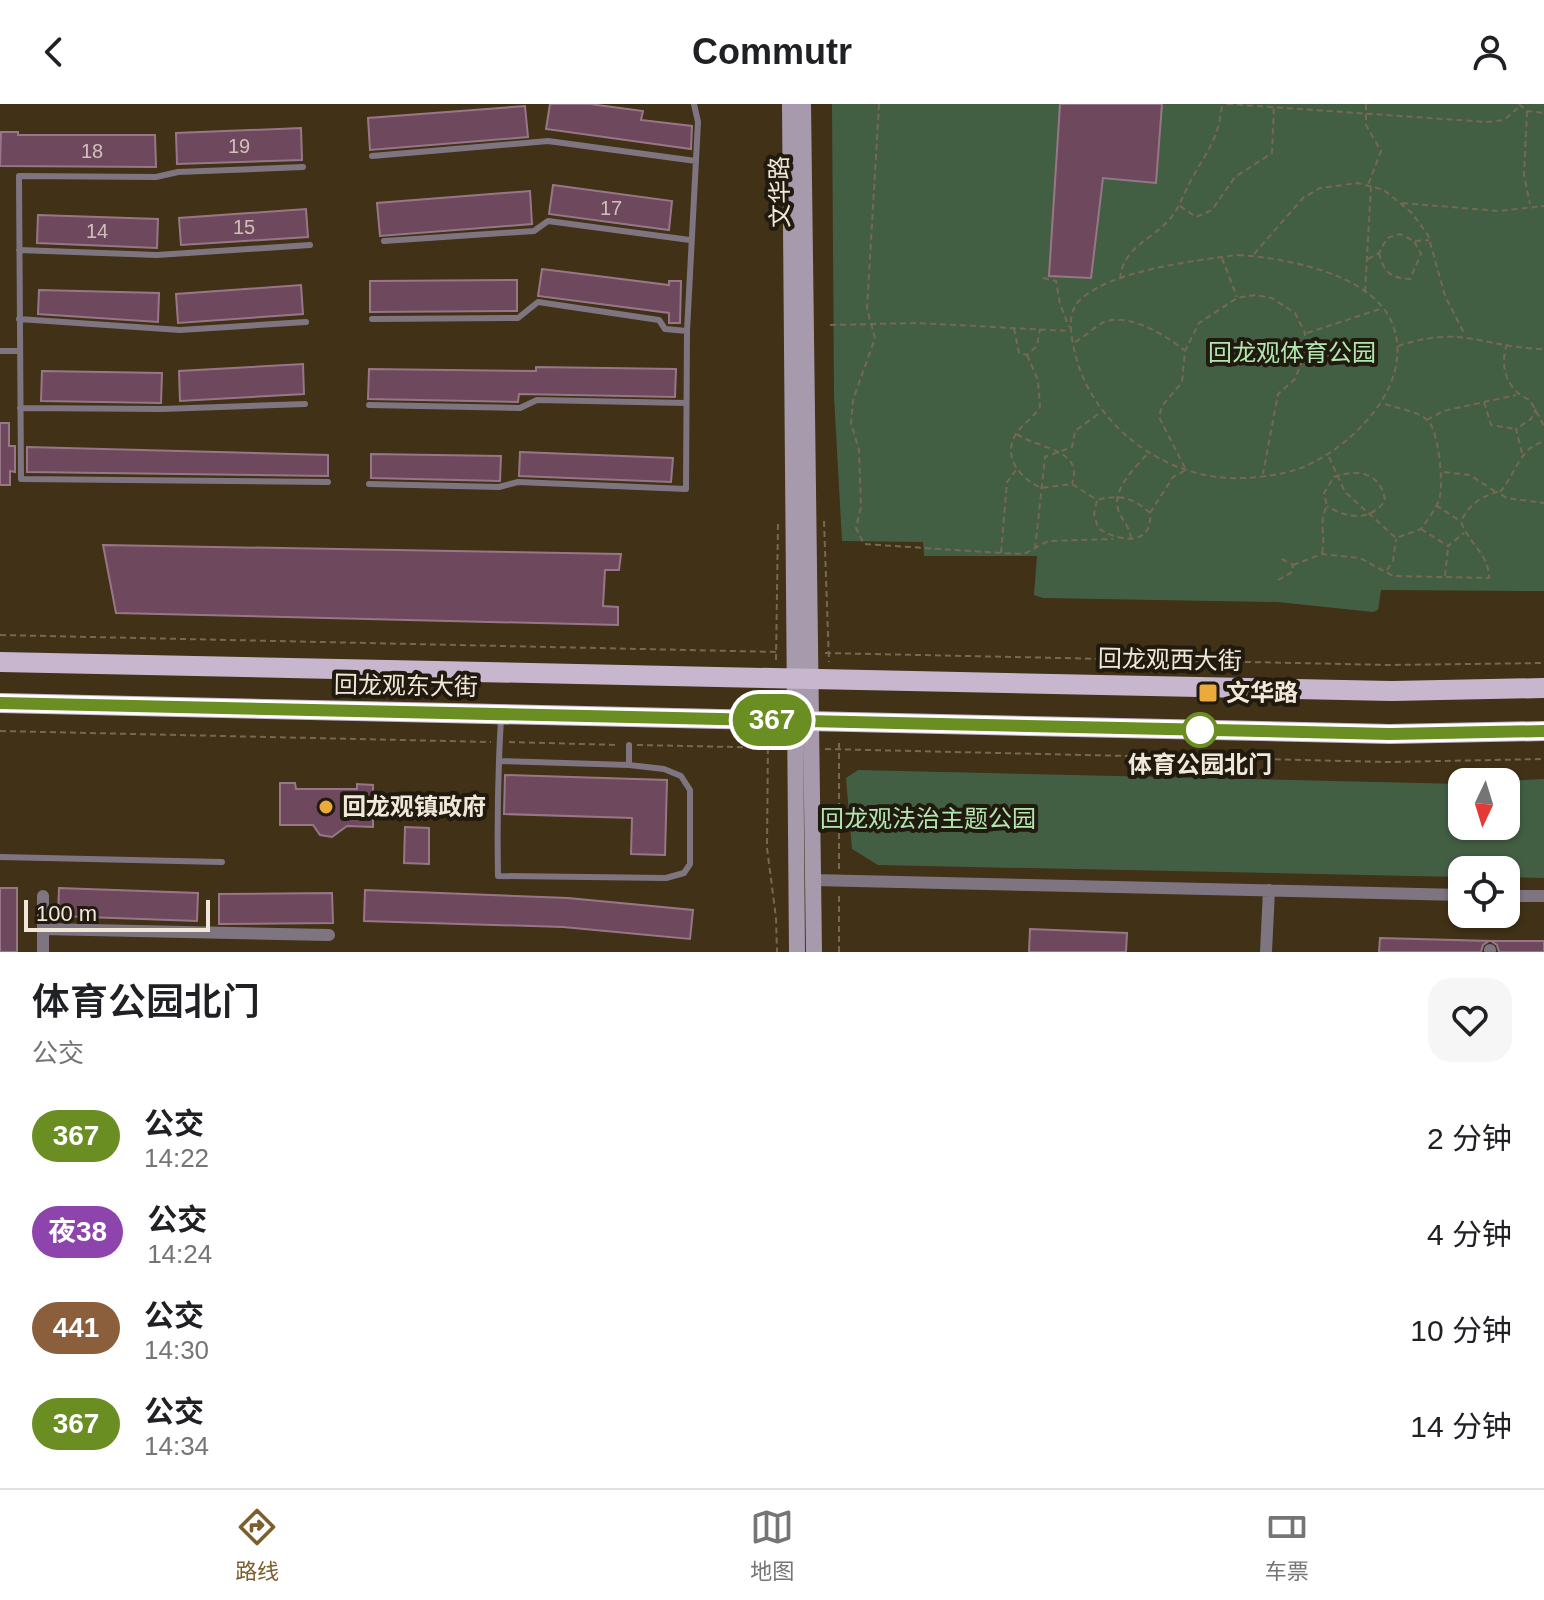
<!DOCTYPE html>
<html lang="zh">
<head>
<meta charset="utf-8">
<style>
	:root { --surface:#fff; --page:#f6f6f6; --text:#202124; --muted:#757577; --line:#e0e0e0; --accent:#7b5f2d }
	body { margin:0; font-family:Arial,"Noto Sans SC",sans-serif; background:var(--page); color:var(--text); height:100vh; display:flex; flex-direction:column; font-size:30px; white-space:nowrap }
	* { box-sizing:border-box; margin:0 }
	p { font-size:26px; color:var(--muted) }
	.icon { flex:none; width:44px; height:44px; fill:none; stroke:currentColor; stroke-width:2; stroke-linecap:round; stroke-linejoin:round }
	.map { position:relative; height:848px; overflow:hidden }
	.panel { display:flex; flex-direction:column; background:var(--surface); flex:1 }
	.panel>* { flex:none }
	.badge { padding:0 16px; border-radius:26px; font-size:28px; line-height:52px }
	.needle { width:52px; rotate:184deg }
	.controls { position:absolute; left:1448px; top:664px; display:grid; gap:16px }
	.controls a { display:grid; place-items:center; width:72px; height:72px; border-radius:16px; background:var(--surface); box-shadow:0 2px 6px #0004; font-size:40px }
	.scale { position:absolute; left:24px; bottom:20px; width:186px; box-sizing:border-box; padding-left:8px; border:4px solid #f2e8d9; border-top:0; font-size:22px; line-height:28px; white-space:nowrap; color:#f2e8d9; -webkit-text-stroke:6px #211a0f; paint-order:stroke }
	.map>.badge { position:absolute; translate:-50% -50%; box-shadow:0 0 0 4px #fff }
	.round { display:grid; place-items:center; flex:none; width:84px; height:84px; border-radius:24px; background:var(--page) }
	.head { display:flex; align-items:center; justify-content:space-between; height:136px; padding:0 32px }
	h1 { font-size:38px; font-weight:600; line-height:60px }
	ul { padding:0; list-style:none }
	li { display:flex; align-items:center; gap:24px; height:96px; padding:0 32px }
	li div { flex:1 }
	li b { display:block; font-size:30px }
	li em { font-style:normal }
	li .badge { min-width:88px; font-weight:700; text-align:center }
	header { display:flex; justify-content:space-between; align-items:center; height:104px; padding:0 32px; background:var(--surface); font-size:36px; font-weight:600 }
	.dock { display:flex; justify-content:space-around; align-items:center; height:112px; border-top:2px solid var(--line); background:var(--surface); font-size:22px; color:var(--muted) }
	.dock a { display:grid; justify-items:center; gap:4px }
	.dock .on { color:var(--accent) }
	.map>svg:first-child { display:block }
</style>
</head>
<body>
<header><svg class="icon" aria-label="back" viewBox="0 0 24 24"><path d="M15 5l-7 7 7 7"/></svg>Commutr<svg class="icon" aria-label="person" viewBox="0 0 24 24"><circle cx="12" cy="8" r="4"/><path d="M4 21q1-7 8-7t8 7"/></svg></header>
<div class="map">
<svg width="1544" height="848" viewBox="0 0 1544 848">
	<rect width="100%" height="100%" fill="#403117"/>
	<path fill="#435f43" d="M832,0H1544V487L1381,486L1378,506L1373,508L1278,498L1043,494L1034,491L1037,452H924L923,438L842,437L834,292Z
		M858,666L1462,680V722H1506V678H1488L1544,675V774L1506,773V766H1462V773L878,761L852,745L846,674Z"/>
	<path fill="#6e485c" stroke="#977787" stroke-width="2" d="M550,0H590L643,7L641,16L692,22L691,45L546,25Z
		M1060,0H1162L1156,79L1103,74L1091,174L1049,172Z
		M525,2L528,33L370,46L368,14Z
		M301,24L302,56L177,60L176,29Z
		M1,28H18V31H155L156,63L0,62Z
		M553,81L672,97L669,126L549,110Z
		M530,87L532,120L380,132L377,99Z
		M306,105L308,133L181,141L179,114Z
		M38,111L158,115L157,144L37,139Z
		M542,165L669,181V177H681L680,219H669V209L538,192Z
		M517,176V207L370,208V177Z
		M301,181L303,210L178,219L176,190Z
		M39,186L159,189L158,218L38,210Z
		M303,260L304,290L180,297L179,267Z
		M536,263L676,265L675,293L519,290L518,298L368,295L369,265L536,267Z
		M42,267L162,269L161,299L41,297Z
		M0,319H9V342H15V368L10,367V381H0Z
		M27,343L328,351V372L27,368Z
		M520,348L673,354L671,378L519,372Z
		M371,350L501,352L500,377L371,374Z
		M103,441L621,450L619,466H605L603,502L618,503V521L116,509Z
		M505,671L667,676L665,751L631,750L632,714L504,710Z
		M280,679H295L296,685H357V680L373,681V723L347,722L332,733L320,731L313,721H280Z
		M405,723L429,724V760L404,759Z
		M0,784H17V848H0Z
		M59,784L198,789L197,817L58,812Z
		M365,786L568,794L693,806L690,835L563,823L364,817Z
		M332,789L333,819L219,820V790Z
		M1030,825L1127,829L1126,848H1029Z
		M1380,834L1489,837L1483,841L1481,848H1379Z
		M1491,837H1544V848H1499L1497,841Z"/>
	<g fill="none" stroke-linecap="round" stroke-linejoin="round">
		<path stroke="#766852" stroke-width="2" stroke-dasharray="6 4" stroke-linecap="butt" d="M879,0L867,205L875,234L853,296L851,319L859,346L861,403L856,424L864,440L1001,449
			M1227,0L1487,18L1504,16L1520,2
			M1366,0V21L1381,47L1368,81
			M1519,0L1527,7L1544,9
			M1527,7L1524,71L1530,100
			M1402,99L1499,107L1544,102
			M1180,102L1196,113L1212,106L1235,73L1272,49L1274,0
			M1379,149C1384,168 1390,174 1410,175L1421,150L1414,137
			M1254,150L1303,94L1320,84L1358,79L1384,86L1412,109L1428,131L1445,192L1465,231
			M1238,151C1286,154 1377,170 1394,224C1413,283 1351,344 1301,364C1282,371 1251,375 1230,374C1157,371 1089,316 1074,245C1071,230 1067,211 1078,198C1106,167 1197,156 1238,151Z
			M1222,154L1237,193
			M1368,155L1379,149L1387,134L1400,130L1414,137L1429,136
			M1043,174L1056,177L1060,200L1069,223
			M1120,175C1123,143 1150,137 1169,116C1179,105 1183,91 1190,78C1206,48 1219,36 1222,0
			M1365,188L1371,83
			M830,221L917,219L1069,227
			M1014,224L1019,249L1027,251L1037,242L1040,225
			M1307,229L1380,205
			M1075,238C1085,233 1093,224 1102,219C1127,207 1165,231 1184,246
			M1507,240C1499,263 1507,287 1530,296L1544,322
			M1398,242C1465,220 1482,244 1544,245
			M1027,251L1038,276L1040,303C1034,313 1025,318 1018,327C1000,352 1020,374 1041,384L1072,380L1097,396L1094,410L1098,424C1119,438 1153,443 1150,409C1132,393 1120,390 1097,396
			M1484,298L1491,321L1515,325
			M1427,316L1443,307L1516,291
			M1017,330C1035,344 1085,345 1072,379
			M1522,349L1516,325L1531,315L1536,305
			M1329,353L1345,388L1396,434L1421,425C1427,416 1438,403 1440,392C1443,378 1439,330 1429,318C1419,306 1396,305 1383,299
			M1016,366L1007,378L1001,449L1024,450L1048,437L1113,435
			M1444,368L1470,371L1496,388
			M1500,388C1515,371 1521,341 1544,338
			M1436,401L1460,417
			M1150,409L1173,373L1186,366L1159,313L1162,302L1182,278L1185,247L1199,219L1237,194L1255,191L1272,194L1295,209L1305,229V250L1295,275L1278,290L1263,370
			M824,417L829,558
			M1421,425L1448,442L1464,429
			M1131,435C1130,422 1121,416 1118,405C1112,384 1137,362 1149,348
			M1035,445L1045,353L1072,343L1075,327L1101,308
			M1322,449C1326,432 1318,418 1327,402L1324,389L1334,373C1357,364 1382,369 1385,397C1370,417 1348,415 1327,402
			M1293,461L1322,450L1360,454L1393,472L1489,474C1489,449 1468,440 1461,417C1470,400 1479,394 1497,388L1507,394L1544,399
			M1387,466L1393,457L1396,435
			M1445,472L1448,444
			M1278,476L1292,468L1293,461L1278,453
			M0,531L779,548
			M825,549L1390,561L1544,559
			M776,556L778,419
			M0,627L491,638
			M768,634L767,744L776,814L777,848
			M509,638L619,641
			M637,641L783,644
			M825,645L1389,658L1544,655
			M839,765V636
			M839,848V788"/>
		<path stroke="#7e7581" stroke-width="6" d="M372,52L548,37L696,57
			M303,63L178,68L156,73L19,72L21,375L328,378
			M384,137L534,127L548,117L690,136
			M19,146L157,151L310,141
			M19,215L180,226L306,218
			M372,215L518,214L538,198L659,216L665,225L687,227
			M0,247H19
			M369,301L520,304L537,296L686,299
			M20,304L162,305L305,300
			M369,380L499,383L518,378L686,385L687,227L698,18L694,0
			M499,657L629,661L664,665L681,672L690,686V760L684,769L666,774L498,772C497,719 498,666 501,614
			M629,661V641
			M0,753L222,758"/>
		<path stroke="#7e7581" stroke-width="12" d="M813,776L1462,791
			M1506,792H1544
			M43,825L329,831
			M43,848V792
			M1266,848L1269,786
			M1490,848V846"/>
		<path stroke="#a89aad" stroke-width="16" d="M790,0L797,848
			M803,0L814,848"/>
		<path stroke="#c8b6ce" stroke-width="20" d="M0,558L1392,587L1544,584
			M0,599L1390,630L1544,627"/>
	</g>
	<g fill="none" stroke-linecap="round" stroke-linejoin="round">
		<defs>
			<path id="line" d="M0,599L1390,630L1544,627"/>
		</defs>
		<use href="#line" stroke="#fff" stroke-width="18"/>
		<use href="#line" stroke="#6b8e23" stroke-width="12"/>
	</g>
	<g fill="#ebaa39" stroke="#211a0f" stroke-width="3">
		<rect x="1198" y="579" width="20" height="20" rx="4"/>
		<circle cx="326" cy="703" r="8"/>
	</g>
	<circle fill="#fff" stroke="#6b8e23" stroke-width="4" cx="1200" cy="626" r="16"/>
	<g text-anchor="middle" stroke-width="8" stroke-linejoin="round" paint-order="stroke">
		<g font-size="20" fill="#d1c0ba">
			<text x="239" y="49">19</text>
			<text x="92" y="54">18</text>
			<text x="611" y="111">17</text>
			<text x="244" y="130">15</text>
			<text x="97" y="134">14</text>
		</g>
		<g font-size="24" fill="#f2e8d9" stroke="#211a0f">
			<text transform="translate(780 88) rotate(-91)" y="8">文华路</text>
			<text transform="translate(1170 556) rotate(1)" y="8">回龙观西大街</text>
			<text transform="translate(406 582) rotate(1)" y="8">回龙观东大街</text>
		</g>
		<g font-size="24" fill="#b2e6b1" stroke="#211a0f">
			<text x="1292" y="257">回龙观体育公园</text>
			<text x="928" y="723">回龙观法治主题公园</text>
		</g>
		<g font-size="24" font-weight="bold" fill="#f2e8d9" stroke="#211a0f" text-anchor="start">
			<text x="1226" y="597">文华路</text>
			<text x="342" y="711">回龙观镇政府</text>
		</g>
		<g font-size="24" font-weight="bold" fill="#f2e8d9" stroke="#211a0f">
			<text x="1200" y="669">体育公园北门</text>
		</g>
	</g>
</svg>
<div class="controls">
<a><svg class="needle" viewBox="-14 -14 28 28"><path d="M0-13l5 13h-10z" fill="#e53935"/><path d="M0 13l5-13h-10z" fill="#757577"/></svg></a>
<a><svg class="icon" aria-label="locate" viewBox="0 0 24 24"><circle cx="12" cy="12" r="6"/><path d="M12 2v4M12 18v4M2 12h4M18 12h4"/></svg></a>
</div>
<div class="scale">100 m</div>
<b class="badge" style="left:772px;top:616px;background:#6b8e23;color:#fff">367</b>
</div>
<section class="panel">
<div class="head"><div><h1>体育公园北门</h1><p>公交</p></div><a class="round"><svg class="icon" aria-label="heart" viewBox="0 0 24 24"><path d="M12 20l-8-8c-3-5 5-10 8-4 3-6 11-1 8 4z"/></svg></a></div>
<ul>
<li><span class="badge" style="background:#6b8e23;color:#fff">367</span><div><b>公交</b><p>14:22</p></div><em>2 分钟</em></li>
<li><span class="badge" style="background:#8e44ad;color:#fff">夜38</span><div><b>公交</b><p>14:24</p></div><em>4 分钟</em></li>
<li><span class="badge" style="background:#8b5e3c;color:#fff">441</span><div><b>公交</b><p>14:30</p></div><em>10 分钟</em></li>
<li><span class="badge" style="background:#6b8e23;color:#fff">367</span><div><b>公交</b><p>14:34</p></div><em>14 分钟</em></li>
</ul>
</section>
<nav class="dock">
<a class="on"><svg class="icon" aria-label="directions" viewBox="0 0 24 24"><path d="M12 3l9 9-9 9-9-9zM9 14v-3h6M13 9l2 2-2 2"/></svg>路线</a>
<a><svg class="icon" aria-label="map" viewBox="0 0 24 24"><path d="M3 6l6-2 6 2 6-2v14l-6 2-6-2-6 2zM9 4v14M15 6v14"/></svg>地图</a>
<a><svg class="icon" aria-label="tickets" viewBox="0 0 24 24"><path d="M3 7h18v10H3zM15 7v10"/></svg>车票</a>
</nav>
</body>
</html>
